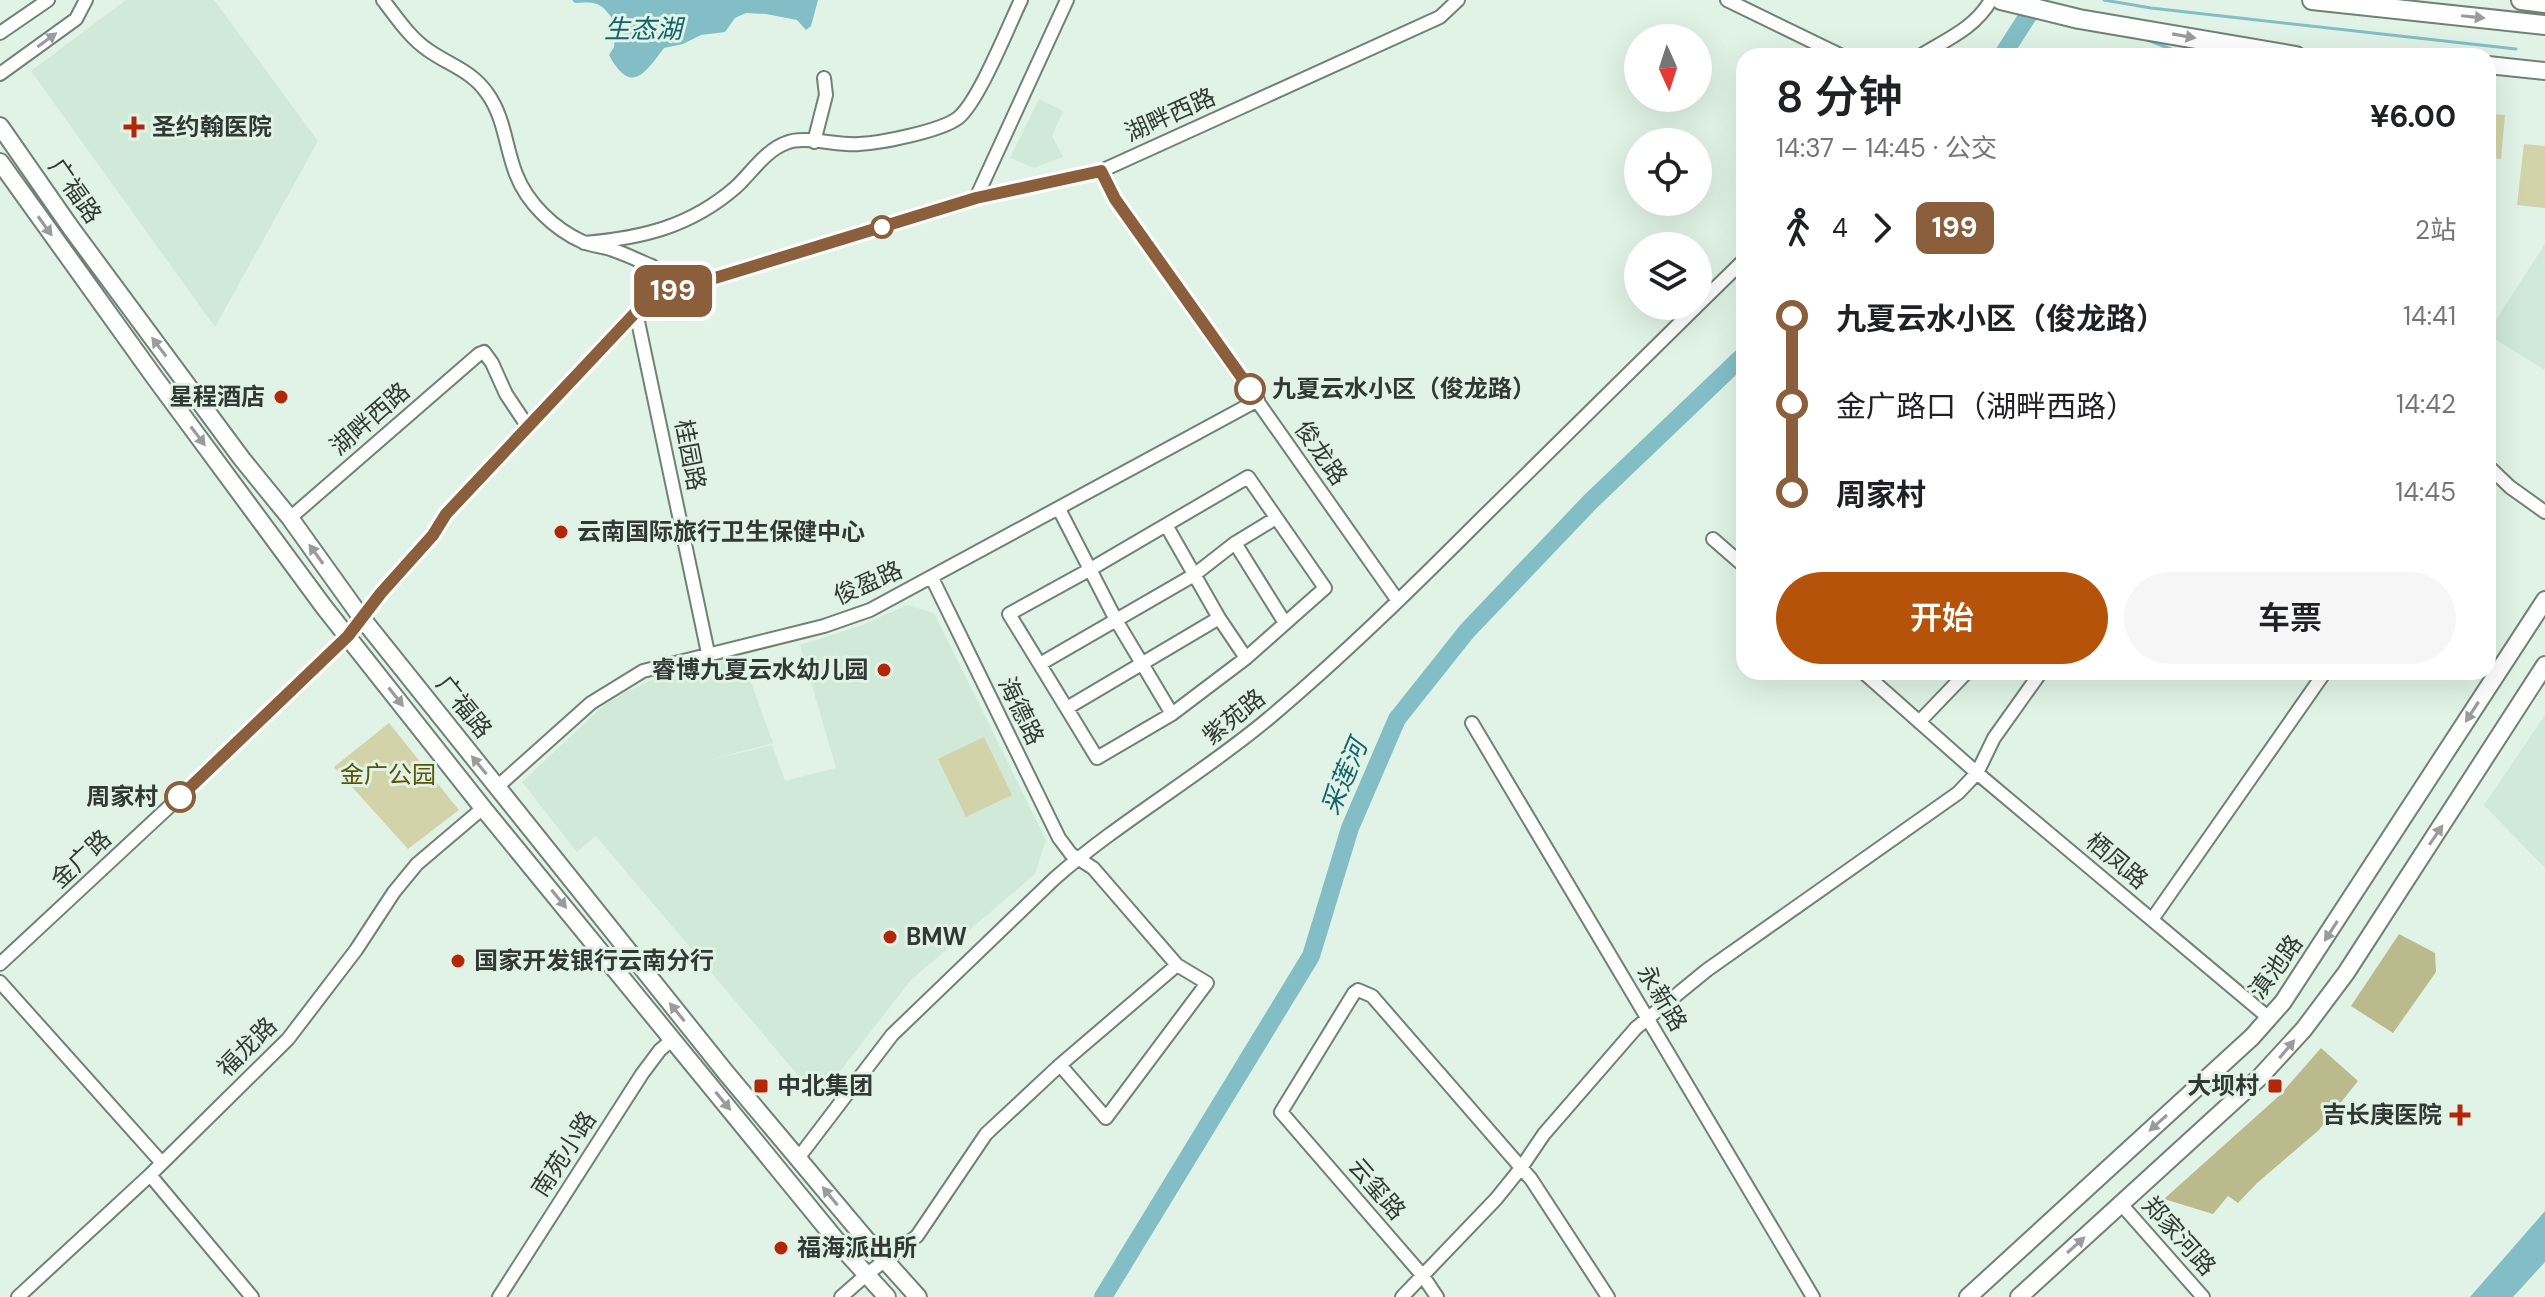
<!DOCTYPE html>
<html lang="zh">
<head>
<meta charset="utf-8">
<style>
	:root { --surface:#fff; --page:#f6f6f6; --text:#202124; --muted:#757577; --accent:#b45309 }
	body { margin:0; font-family:"DM Sans","Noto Sans SC",sans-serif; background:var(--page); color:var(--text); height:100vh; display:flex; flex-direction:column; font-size:30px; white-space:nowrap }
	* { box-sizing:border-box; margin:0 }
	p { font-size:26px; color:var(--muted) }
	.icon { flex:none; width:44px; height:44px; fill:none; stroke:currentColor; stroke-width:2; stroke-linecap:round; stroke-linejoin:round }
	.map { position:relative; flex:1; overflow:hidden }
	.side { position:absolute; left:1736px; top:48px; width:760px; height:632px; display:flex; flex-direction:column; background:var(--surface); border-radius:24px; box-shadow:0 8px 32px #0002 }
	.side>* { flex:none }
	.badge { padding:0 16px; border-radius:12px; font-size:28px; line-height:52px }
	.needle { width:52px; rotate:177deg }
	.controls { position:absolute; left:1624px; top:24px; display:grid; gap:16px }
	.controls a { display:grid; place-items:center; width:88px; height:88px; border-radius:50%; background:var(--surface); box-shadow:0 8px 32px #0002; font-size:40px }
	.map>.badge { position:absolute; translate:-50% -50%; box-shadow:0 0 0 4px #fff }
	.legs { display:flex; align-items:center; gap:12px; height:88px; padding:0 40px; font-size:26px }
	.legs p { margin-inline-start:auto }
	.headline { display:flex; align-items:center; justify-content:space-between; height:136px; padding:0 40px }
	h1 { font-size:44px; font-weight:600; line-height:60px }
	.button { display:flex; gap:16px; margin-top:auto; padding:16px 40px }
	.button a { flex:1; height:92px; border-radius:48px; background:var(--accent); color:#fff; font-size:32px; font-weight:600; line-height:92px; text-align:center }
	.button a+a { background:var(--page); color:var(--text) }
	ul { padding:0 40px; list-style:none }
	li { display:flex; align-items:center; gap:28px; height:88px; font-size:30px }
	li i { display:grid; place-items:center; width:12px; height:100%; margin:0 10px; background:currentColor }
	li i::after { content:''; width:20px; height:20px; margin:-10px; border:6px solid; border-radius:50%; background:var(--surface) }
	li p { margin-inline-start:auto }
	li:first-child i { background:linear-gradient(#0000 50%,currentColor 0) }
	li:last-child i { background:linear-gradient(currentColor 50%,#0000 0) }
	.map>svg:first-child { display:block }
</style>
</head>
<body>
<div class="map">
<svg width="2545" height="1297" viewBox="0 0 2545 1297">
	<rect width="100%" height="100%" fill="#e1f3e7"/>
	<path fill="#d0e9d9" d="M126,0H214L318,141L215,327L31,71Z
		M1039,99L1063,111L1052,136L1063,157L1034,168L1010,158Z
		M2545,244V370L2488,335V332Z
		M907,605L934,613L1046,840L1035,874L911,980L818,1099L596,836L577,852L522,782L603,706L626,692L662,675L741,655L773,743L702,762L772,745L785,781L836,768L800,645L860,626Z
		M2545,715V868L2484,805Z"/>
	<path fill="#d3d3a9" d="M2488,114L2505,115L2501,159L2488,157Z
		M2524,144L2545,146V208L2517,205Z
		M389,723L459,810L408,849L334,767Z
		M984,737L1012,795L966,817L938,759Z"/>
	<path fill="#baba8c" d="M2399,934L2435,953L2436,972L2393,1033L2351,1006Z
		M2321,1048L2358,1081L2319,1130L2257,1183L2238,1203L2228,1196L2213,1214L2164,1199L2280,1095Z"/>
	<path fill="#83bec7" d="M572,0H818L811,26L806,30L797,20L766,14L746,13L735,18L725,32L701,35L683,44L664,48C645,73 631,96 609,55L614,47L616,23C601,4 600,1 575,3Z
		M2545,1211V1262L2513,1297H2470Z"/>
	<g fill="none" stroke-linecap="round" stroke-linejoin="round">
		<path stroke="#83bec7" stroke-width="3" d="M2104,0L2151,8L2516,49
			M2085,29L2145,39L2189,56"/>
		<path stroke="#83bec7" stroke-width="18" d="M2002,56L2038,0
			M1103,1297L1311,956L1350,828L1397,719L1467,631L1591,501L1744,355"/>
		<defs>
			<path id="minor" d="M383,0C397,18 410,38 428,50C449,65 472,71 487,93C505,118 505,146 516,174C527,203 554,229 583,242C592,246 603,246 613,250C626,254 639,261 652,266L664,296
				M1727,0L1842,56
				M0,33L48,0
				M1920,56C1947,39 1974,29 1991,0
				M0,74L76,19L86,0
				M814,142L826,95L824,78
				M1101,171L1115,199L1398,601
				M976,198L1067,0
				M584,243C642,238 690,227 736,187C751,173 766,150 786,143C804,135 838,146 859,144C881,143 941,131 958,118C979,101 1008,27 1021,0
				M1698,305L1744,260
				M636,312L708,653
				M2488,466L2510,487L2545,512
				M1248,477L1325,588L1246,658L1172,714L1097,758L1009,614L1089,570Z
				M1059,509L1116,620L1172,714
				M290,518L479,354L484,352L492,363L506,394L528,427
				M1166,525L1219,618
				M1713,539L1744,566
				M1235,543L1276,518
				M932,578L1059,838L1071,854L1093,868L1177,965
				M1040,664L1194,575L1235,543L1285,623
				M1863,672L1977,773L2269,1018
				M1067,708L1219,618L1246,658
				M1919,722L1967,672
				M1472,723L1813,1297
				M497,787L591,703L643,671L824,626L870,610L1258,400
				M2153,918L2325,672
				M0,964L214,765L348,636L381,593L433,535L446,514L636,312L679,289L976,198L1101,171L1440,17L1458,0
				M0,982L162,1163
				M799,1157L892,1035L1054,879C1121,820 1200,776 1268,719C1343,656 1412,588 1481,519C1553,448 1625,377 1697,306
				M150,1175L252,1297
				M2121,1204L2203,1297
				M18,1297L150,1175L288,1039L356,950L394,892L417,864L483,808
				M499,1297L642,1074L660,1050L673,1039
				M841,1297L866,1275L917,1236L986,1134L1060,1065L1177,965L1207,983L1106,1118L1060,1065
				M1402,1297L1496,1199L1521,1168L1544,1134L1636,1028L1707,970L1958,793L1977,773L1994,738L2041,672
				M1437,1297L1423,1276L1281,1112L1354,993L1358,990L1372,996L1531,1179L1608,1297"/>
			<path id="major" d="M2488,65L2545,71
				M0,126L71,228L242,459L290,518L361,617L727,1074L864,1237L918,1297
				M0,162L155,378L324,607L483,808L846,1252L887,1297
				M1968,1297L2252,1037L2283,1002L2545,600
				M2019,1297L2260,1077L2304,1029L2346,973L2545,665"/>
			<path id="highway" d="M2001,0L2079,19L2296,56
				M2312,0L2545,25
				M2521,0L2545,3"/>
		</defs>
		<use href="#minor" stroke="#708176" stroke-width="16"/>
		<use href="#major" stroke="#708176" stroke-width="20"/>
		<use href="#highway" stroke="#708176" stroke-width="22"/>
		<use href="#minor" stroke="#fff" stroke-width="12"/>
		<use href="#major" stroke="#fff" stroke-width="16"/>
		<use href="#highway" stroke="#fff" stroke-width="18"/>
	</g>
	<defs><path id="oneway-solid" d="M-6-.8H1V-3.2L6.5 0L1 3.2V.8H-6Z" transform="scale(2)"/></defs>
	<g fill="#989c9a">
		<use href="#oneway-solid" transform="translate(2473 17) rotate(6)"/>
		<use href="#oneway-solid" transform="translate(2184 36) rotate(10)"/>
		<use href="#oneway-solid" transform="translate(47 40) rotate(-36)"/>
		<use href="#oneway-solid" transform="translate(45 226) rotate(54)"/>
		<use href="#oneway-solid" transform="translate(159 347) rotate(-127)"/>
		<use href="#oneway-solid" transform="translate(198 436) rotate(53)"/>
		<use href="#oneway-solid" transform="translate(316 554) rotate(-126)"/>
		<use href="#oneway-solid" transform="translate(396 697) rotate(52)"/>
		<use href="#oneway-solid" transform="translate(2472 712) rotate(123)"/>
		<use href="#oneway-solid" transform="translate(479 765) rotate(-129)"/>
		<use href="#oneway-solid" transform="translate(2436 835) rotate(-56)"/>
		<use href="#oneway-solid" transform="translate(559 899) rotate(51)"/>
		<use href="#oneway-solid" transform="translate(2331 931) rotate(123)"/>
		<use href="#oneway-solid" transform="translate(677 1012) rotate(-129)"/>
		<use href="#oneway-solid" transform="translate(2287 1049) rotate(-50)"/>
		<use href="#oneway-solid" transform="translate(723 1101) rotate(51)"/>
		<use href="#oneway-solid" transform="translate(2158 1123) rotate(138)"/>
		<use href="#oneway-solid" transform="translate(830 1196) rotate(-129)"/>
		<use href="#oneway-solid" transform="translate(2076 1245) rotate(-42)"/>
	</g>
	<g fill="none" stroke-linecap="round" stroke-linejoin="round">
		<defs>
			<path id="line-1" d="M180,797L348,636L381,593L433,535L446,514L636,312L679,289L976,198L1101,171L1115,199L1250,389"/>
		</defs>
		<use href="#line-1" stroke="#fff" stroke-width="18"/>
		<use href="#line-1" stroke="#8b5e3c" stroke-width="12"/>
	</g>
	<g fill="#b32607" stroke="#e1f3e7" stroke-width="3">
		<path d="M130 115h8v8h8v8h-8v8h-8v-8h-8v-8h8z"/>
		<circle cx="281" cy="397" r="8"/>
		<circle cx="561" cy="532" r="8"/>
		<circle cx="884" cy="670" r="8"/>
		<circle cx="890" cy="937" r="8"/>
		<circle cx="458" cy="961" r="8"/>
		<rect x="753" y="1078" width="16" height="16" rx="4"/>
		<rect x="2267" y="1078" width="16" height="16" rx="4"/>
		<path d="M2456 1103h8v8h8v8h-8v8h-8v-8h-8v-8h8z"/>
		<circle cx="781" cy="1248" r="8"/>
	</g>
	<g fill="#fff" stroke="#8b5e3c" stroke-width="4">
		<circle cx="882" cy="227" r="10"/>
		<circle cx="1250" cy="389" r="14"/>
		<circle cx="180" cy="797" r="14"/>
	</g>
	<g text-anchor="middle" stroke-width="6" stroke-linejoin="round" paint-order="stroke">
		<g font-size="24" fill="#323935" stroke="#e1f3e7">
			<text transform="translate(1170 115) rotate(-24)" y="8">湖畔西路</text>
			<text transform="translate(75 191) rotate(55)" y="8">广福路</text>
			<text transform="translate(370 419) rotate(-41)" y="8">湖畔西路</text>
			<text transform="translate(1321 453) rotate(55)" y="8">俊龙路</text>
			<text transform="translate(690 455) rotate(79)" y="8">桂园路</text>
			<text transform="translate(868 583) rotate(-24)" y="8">俊盈路</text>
			<text transform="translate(464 707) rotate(51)" y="8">广福路</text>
			<text transform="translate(1021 711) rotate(64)" y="8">海德路</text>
			<text transform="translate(1234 717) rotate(-39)" y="8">紫苑路</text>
			<text transform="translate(81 859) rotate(-43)" y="8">金广路</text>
			<text transform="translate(2117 861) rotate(40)" y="8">栖凤路</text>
			<text transform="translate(2276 967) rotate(-54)" y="8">滇池路</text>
			<text transform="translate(1662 998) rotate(59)" y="8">永新路</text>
			<text transform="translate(247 1047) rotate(-45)" y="8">福龙路</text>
			<text transform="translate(564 1154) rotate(-57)" y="8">南苑小路</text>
			<text transform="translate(1377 1189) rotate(49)" y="8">云玺路</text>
			<text transform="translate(2179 1236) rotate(48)" y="8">郑家河路</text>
		</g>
		<g font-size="24" font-weight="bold" fill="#323935" stroke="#e1f3e7" text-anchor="start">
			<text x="152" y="135">圣约翰医院</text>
			<text x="265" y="405" text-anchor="end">星程酒店</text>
			<text x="577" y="540">云南国际旅行卫生保健中心</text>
			<text x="868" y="678" text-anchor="end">睿博九夏云水幼儿园</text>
			<text x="906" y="945">BMW</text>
			<text x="474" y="969">国家开发银行云南分行</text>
			<text x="777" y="1094">中北集团</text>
			<text x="2259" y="1094" text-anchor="end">大坝村</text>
			<text x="2442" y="1123" text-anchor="end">吉长庚医院</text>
			<text x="797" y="1256">福海派出所</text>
		</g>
		<g font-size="24" font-weight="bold" fill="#323935" stroke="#e1f3e7" text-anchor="start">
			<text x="1272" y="397">九夏云水小区（俊龙路）</text>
			<text x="158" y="805" text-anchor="end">周家村</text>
		</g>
		<g font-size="24" fill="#585505" stroke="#e1f3e7">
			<text x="388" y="783">金广公园</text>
		</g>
		<g font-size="26" font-style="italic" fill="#11636c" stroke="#e1f3e7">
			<text x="643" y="38">生态湖</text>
			<text transform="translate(1344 777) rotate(-67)" y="9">采莲河</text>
		</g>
	</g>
</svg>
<div class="controls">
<a><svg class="needle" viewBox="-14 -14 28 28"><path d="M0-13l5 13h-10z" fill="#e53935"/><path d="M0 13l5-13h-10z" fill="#757577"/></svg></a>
<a><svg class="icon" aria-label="locate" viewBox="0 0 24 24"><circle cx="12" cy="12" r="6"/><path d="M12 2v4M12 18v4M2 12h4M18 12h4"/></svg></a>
<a><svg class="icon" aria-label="layers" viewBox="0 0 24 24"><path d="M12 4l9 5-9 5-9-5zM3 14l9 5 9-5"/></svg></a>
</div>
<b class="badge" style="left:673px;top:291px;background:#8b5e3c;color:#fff">199</b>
<section class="side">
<div class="headline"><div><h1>8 分钟</h1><p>14:37 – 14:45 · 公交</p></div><b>¥6.00</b></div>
<div class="legs"><svg class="icon" aria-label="walk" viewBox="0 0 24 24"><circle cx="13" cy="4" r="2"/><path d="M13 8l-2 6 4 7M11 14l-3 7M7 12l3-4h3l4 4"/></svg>4<svg class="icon" aria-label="forward" viewBox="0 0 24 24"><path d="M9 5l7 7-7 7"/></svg><b class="badge" style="background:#8b5e3c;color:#fff">199</b><p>2站</p></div>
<ul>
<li><i style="color:#8b5e3c"></i><b>九夏云水小区（俊龙路）</b><p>14:41</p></li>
<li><i style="color:#8b5e3c"></i><span>金广路口（湖畔西路）</span><p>14:42</p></li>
<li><i style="color:#8b5e3c"></i><b>周家村</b><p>14:45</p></li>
</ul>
<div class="button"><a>开始</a><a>车票</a></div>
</section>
</div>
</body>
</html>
